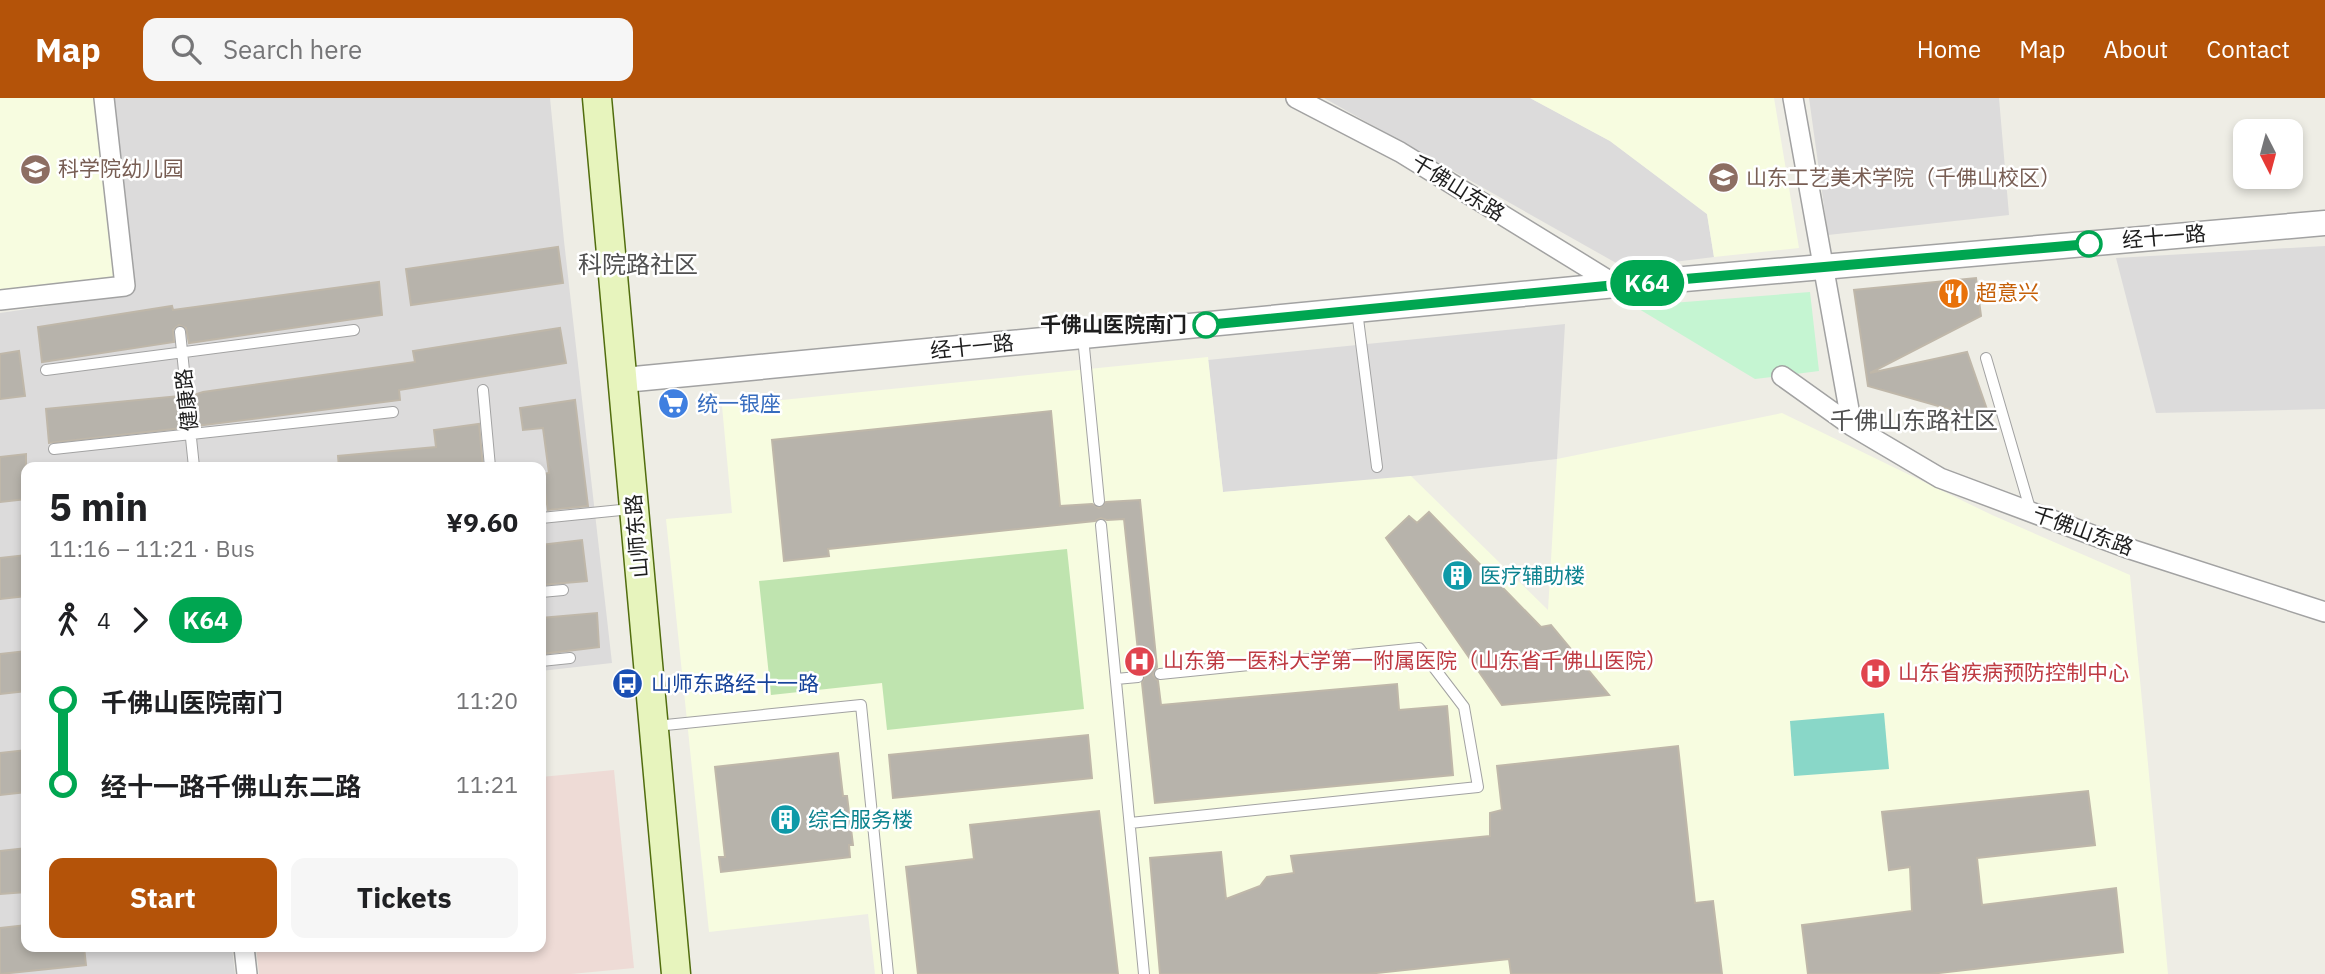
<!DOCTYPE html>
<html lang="en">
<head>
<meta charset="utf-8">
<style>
	:root { --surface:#fff; --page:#f6f6f6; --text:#202124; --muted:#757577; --accent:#b45309 }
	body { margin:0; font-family:"IBM Plex Sans","Noto Sans SC",sans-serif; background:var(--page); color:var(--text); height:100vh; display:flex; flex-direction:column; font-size:26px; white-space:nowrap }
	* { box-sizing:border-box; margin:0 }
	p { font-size:23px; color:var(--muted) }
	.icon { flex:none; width:38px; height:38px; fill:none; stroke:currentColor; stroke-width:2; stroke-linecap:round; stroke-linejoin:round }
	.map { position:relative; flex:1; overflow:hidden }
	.panel { position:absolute; left:21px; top:364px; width:525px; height:490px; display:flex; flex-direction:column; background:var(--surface); border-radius:14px; box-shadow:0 4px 10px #0003 }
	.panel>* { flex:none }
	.badge { padding:0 14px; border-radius:23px; font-size:24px; line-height:46px }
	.needle { width:46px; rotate:174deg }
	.buttons { position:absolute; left:2233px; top:21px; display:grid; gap:14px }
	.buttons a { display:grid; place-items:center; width:70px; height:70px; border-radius:14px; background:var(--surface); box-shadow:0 4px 10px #0003; font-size:35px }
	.map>.badge { position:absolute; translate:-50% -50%; box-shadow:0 0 0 4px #fff }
	.legs { display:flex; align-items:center; gap:10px; height:77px; padding:0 28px; font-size:23px }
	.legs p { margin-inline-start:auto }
	.summary { display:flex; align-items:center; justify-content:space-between; height:119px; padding:0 28px }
	h1 { font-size:38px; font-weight:700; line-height:52px }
	.button { display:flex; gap:14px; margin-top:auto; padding:14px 28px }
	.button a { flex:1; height:80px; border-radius:14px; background:var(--accent); color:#fff; font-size:28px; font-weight:700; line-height:80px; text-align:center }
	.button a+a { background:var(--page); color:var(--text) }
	ul { padding:0 28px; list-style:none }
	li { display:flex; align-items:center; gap:24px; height:84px; font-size:26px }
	li i { display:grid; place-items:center; width:10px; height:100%; margin:0 9px; background:currentColor }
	li i::after { content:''; width:18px; height:18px; margin:-9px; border:5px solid; border-radius:50%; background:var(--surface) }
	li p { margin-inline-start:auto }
	li:first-child i { background:linear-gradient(#0000 50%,currentColor 0) }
	li:last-child i { background:linear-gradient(currentColor 50%,#0000 0) }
	header { display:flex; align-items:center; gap:42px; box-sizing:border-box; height:98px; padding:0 35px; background:var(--accent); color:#fff }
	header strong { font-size:33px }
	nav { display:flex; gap:38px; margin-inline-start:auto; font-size:24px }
	.search { width:490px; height:63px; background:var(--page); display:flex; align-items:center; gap:18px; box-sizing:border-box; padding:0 24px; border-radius:14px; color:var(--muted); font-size:26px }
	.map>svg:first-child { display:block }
</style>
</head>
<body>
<header>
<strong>Map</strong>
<div class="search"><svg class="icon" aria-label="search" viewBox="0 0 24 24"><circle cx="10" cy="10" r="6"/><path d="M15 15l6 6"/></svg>Search here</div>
<nav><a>Home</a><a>Map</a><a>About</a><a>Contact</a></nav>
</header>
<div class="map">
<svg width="2325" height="876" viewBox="0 0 2325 876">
	<rect width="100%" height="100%" fill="#eeede5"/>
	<path fill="#dcdbdb" d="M97,0H550L564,143L612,565L541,573V369H26V849H232L235,876H0V215L117,198Z
		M1324,0H1530L1610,43L1707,116L1714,159L1625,170Z
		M1809,0H1999L2009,117L1828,137Z
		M2325,148V311L2156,315L2116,160Z
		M1565,226L1557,361L1386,381L1223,394L1208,262Z"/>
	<path fill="#eedbd6" d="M614,672L634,870L571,876H259L256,849H541V679Z"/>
	<path fill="#f7fce0" d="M0,0H99L117,182L0,197Z
		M1530,0H1774L1799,150L1714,159L1707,116L1610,43Z
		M1208,259L1223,394L1411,378L1548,512L1557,361L1782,315L1992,417L2130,477L2168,876H875L868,816L709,834L666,421L732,415L722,308Z"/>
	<path fill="#bfe4af" d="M1067,451L1084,611L887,632L882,585L771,597L759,483Z"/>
	<path fill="#c5f5d2" d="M1810,194L1819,273L1755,281L1634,208Z"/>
	<path fill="#89d7c8" d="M1884,615L1889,671L1794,678L1790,623Z"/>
	<path fill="#b7b3ab" stroke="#bfb7a9" stroke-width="2" d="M558,149L563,185L411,207L406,171Z
		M1976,180L1981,218L1870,275L1967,254L1991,323L1868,288L1854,192Z
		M379,184L382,217L189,245L186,230L179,227L173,232L174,244L42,264L38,229L172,208L173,212Z
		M560,230L566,265L399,292L400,302L197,328L194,297L203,294L415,264L413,253Z
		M19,253L25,298L0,301V256Z
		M179,298L182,330L49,345L46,311Z
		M575,302L588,408L548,412L542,376L549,375L543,330L523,332L520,310Z
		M1051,313L1060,408L1092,406L1099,410L1106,404L1140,402L1157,569L1153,577L1158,583L1161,607L1397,586L1399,612L1447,608L1453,677L1155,705L1142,585L1145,578L1140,572L1124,421L1107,422L1101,420L1095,423L828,451L829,458L784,463L772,342Z
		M479,326L483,369H339L338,358L436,349L434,332Z
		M26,356V401L0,404V359Z
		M1429,414L1541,529L1551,527L1609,597L1502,607L1386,440L1409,418L1417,425Z
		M582,442L587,483L541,487V447Z
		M26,457V498L0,501V460Z
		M597,515L599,549L541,556V520Z
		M26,553V593L0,596V556Z
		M1088,637L1092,680L893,700L889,657Z
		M1678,648L1695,805L1713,803L1722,876H1511L1509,861L1367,876H1160L1150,760L1221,754L1226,801L1260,788L1267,779L1294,775L1291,758L1490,738V715L1502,712L1497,668Z
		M26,652V694L0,697V655Z
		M838,655L843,698H847L853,747H849L850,759L721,774L719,759H725L715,669Z
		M2088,693L2095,747L1977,760L1982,807L2116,790L2123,854L1930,876H1808L1802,827L1912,813L1910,769L1889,772L1882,714Z
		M1099,713L1118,876H918L906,769L974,761L970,727Z
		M26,750V794L0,796V753Z
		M26,827V849H84L86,867L0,876V830Z"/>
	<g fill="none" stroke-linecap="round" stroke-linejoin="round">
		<defs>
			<path id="service" d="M1357,213L1377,369
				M180,234L194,369
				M1083,239L1099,403
				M1986,260L2031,414
				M46,272L354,232
				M483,292L490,369
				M54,351L393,314
				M541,420L631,411
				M1101,427L1144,876
				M541,494L563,492
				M541,563L570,560
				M1116,581L1138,579
				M656,628L861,607L888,876
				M1130,725L1478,689L1464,609L1419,550L1160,576"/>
			<path id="minor" d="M1296,0L1400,54L1616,187
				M1793,0L1852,328
				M0,202L125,188L104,0
				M1782,278L1852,328L1940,380L2127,450L2325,514
				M244,849L247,876"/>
			<path id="tertiary" d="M624,282L1616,187L2325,125"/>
			<path id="secondary" d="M597,0L676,876"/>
		</defs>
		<use href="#service" stroke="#a2a2a2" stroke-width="12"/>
		<use href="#minor" stroke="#a2a2a2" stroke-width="22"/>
		<use href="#tertiary" stroke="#a2a2a2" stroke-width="27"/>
		<use href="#secondary" stroke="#516d0e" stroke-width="31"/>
		<use href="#service" stroke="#fff" stroke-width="10"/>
		<use href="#minor" stroke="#fff" stroke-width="19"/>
		<use href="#tertiary" stroke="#fff" stroke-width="24"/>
		<use href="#secondary" stroke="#e7f4bd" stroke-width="28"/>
	</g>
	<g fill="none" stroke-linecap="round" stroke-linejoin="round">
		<defs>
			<path id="line-1" d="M1206,227L1616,187L2089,146"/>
		</defs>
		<use href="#line-1" stroke="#fff" stroke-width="16"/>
		<use href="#line-1" stroke="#00a651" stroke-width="10"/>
	</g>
	<defs>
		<symbol id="school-disc" viewBox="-11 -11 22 22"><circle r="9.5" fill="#8d6e63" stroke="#fff"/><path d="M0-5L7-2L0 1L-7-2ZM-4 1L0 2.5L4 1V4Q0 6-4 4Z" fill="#fff"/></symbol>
		<symbol id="university-disc" viewBox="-11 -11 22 22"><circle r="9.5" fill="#8d6e63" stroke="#fff"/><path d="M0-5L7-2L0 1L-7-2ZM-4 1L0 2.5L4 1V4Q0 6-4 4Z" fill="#fff"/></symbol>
		<symbol id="restaurant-disc" viewBox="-11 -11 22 22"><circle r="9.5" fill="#e8710a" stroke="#fff"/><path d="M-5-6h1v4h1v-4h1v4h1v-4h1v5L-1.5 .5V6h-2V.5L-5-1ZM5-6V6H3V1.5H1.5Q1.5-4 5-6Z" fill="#fff"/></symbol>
		<symbol id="supermarket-disc" viewBox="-11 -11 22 22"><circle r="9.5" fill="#3f7fe0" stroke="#fff"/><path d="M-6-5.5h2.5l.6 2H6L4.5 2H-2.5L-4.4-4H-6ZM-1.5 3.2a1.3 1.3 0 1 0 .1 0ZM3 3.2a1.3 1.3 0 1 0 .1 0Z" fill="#fff"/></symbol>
		<symbol id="building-disc" viewBox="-11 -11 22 22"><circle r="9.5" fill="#0f9aa8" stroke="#fff"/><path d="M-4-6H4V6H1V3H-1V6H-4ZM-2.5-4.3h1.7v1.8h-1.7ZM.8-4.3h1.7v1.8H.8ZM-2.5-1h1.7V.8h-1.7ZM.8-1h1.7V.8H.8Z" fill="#fff"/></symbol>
		<symbol id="hospital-disc" viewBox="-11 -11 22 22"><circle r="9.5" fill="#e0444e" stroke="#fff"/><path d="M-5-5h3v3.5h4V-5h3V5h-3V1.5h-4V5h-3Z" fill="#fff"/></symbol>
		<symbol id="bus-disc" viewBox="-11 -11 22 22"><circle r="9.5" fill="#1a4fb4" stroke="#fff"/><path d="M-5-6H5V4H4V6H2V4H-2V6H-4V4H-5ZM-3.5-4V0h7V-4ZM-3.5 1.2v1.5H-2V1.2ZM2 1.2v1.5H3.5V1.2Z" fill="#fff"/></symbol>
	</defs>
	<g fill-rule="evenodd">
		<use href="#school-disc" x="18" y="54" width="35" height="35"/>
		<use href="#university-disc" x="1706" y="62" width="35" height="35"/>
		<use href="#restaurant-disc" x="1936" y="178" width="35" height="35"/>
		<use href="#supermarket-disc" x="656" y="288" width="35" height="35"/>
		<use href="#building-disc" x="1440" y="460" width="35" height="35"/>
		<use href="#hospital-disc" x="1122" y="546" width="35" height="35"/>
		<use href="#hospital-disc" x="1858" y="558" width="35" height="35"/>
		<use href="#bus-disc" x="610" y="568" width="35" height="35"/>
		<use href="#building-disc" x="768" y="704" width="35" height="35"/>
	</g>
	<g fill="#fff" stroke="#00a651" stroke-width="3.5">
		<circle cx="2089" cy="146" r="12"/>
		<circle cx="1206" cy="227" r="12"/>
	</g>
	<g text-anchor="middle" stroke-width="5" stroke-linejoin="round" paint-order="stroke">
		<g font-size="21" fill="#785e54" stroke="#fff" text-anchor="start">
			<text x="58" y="78">科学院幼儿园</text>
			<text x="1746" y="87">山东工艺美术学院（千佛山校区）</text>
		</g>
		<g font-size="21" fill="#1e1e1e" stroke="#fff">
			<text transform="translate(1458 90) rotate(32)" y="7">千佛山东路</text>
			<text transform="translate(2164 139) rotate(-5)" y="7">经十一路</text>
			<text transform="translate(972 249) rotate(-6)" y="7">经十一路</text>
			<text transform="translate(187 302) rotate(-96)" y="7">健康路</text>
			<text transform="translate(2083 433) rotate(20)" y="7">千佛山东路</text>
			<text transform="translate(637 438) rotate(-95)" y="7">山师东路</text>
		</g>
		<g font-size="21" fill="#c56008" stroke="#fff" text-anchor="start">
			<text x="1976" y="202">超意兴</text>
		</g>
		<g font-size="21" font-weight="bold" fill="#1e1e1e" stroke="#fff" text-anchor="end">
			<text x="1187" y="234">千佛山医院南门</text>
		</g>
		<g font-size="21" fill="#366cbe" stroke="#fff" text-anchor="start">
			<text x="697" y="313">统一银座</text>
		</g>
		<g font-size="21" fill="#0d838f" stroke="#fff" text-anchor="start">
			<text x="1480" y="485">医疗辅助楼</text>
			<text x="808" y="729">综合服务楼</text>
		</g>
		<g font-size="21" fill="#be3a42" stroke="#fff" text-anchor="start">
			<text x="1163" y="570">山东第一医科大学第一附属医院（山东省千佛山医院）</text>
			<text x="1898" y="582">山东省疾病预防控制中心</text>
		</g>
		<g font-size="21" fill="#164399" stroke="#fff" text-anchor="start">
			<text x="651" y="593">山师东路经十一路</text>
		</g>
		<g font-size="24" fill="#515151" stroke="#fff">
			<text x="638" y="175">科院路社区</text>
			<text x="1914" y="331">千佛山东路社区</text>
		</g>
	</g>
</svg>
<div class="buttons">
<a><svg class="needle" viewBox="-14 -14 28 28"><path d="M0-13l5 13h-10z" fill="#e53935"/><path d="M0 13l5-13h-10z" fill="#757577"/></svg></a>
</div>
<b class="badge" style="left:1647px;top:185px;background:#00a651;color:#fff">K64</b>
<section class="panel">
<div class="summary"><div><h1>5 min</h1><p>11:16 – 11:21 · Bus</p></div><b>¥9.60</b></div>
<div class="legs"><svg class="icon" aria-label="walk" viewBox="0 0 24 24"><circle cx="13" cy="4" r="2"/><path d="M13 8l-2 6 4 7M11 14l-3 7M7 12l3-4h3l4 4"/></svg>4<svg class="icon" aria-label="forward" viewBox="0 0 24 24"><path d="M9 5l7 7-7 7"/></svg><b class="badge" style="background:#00a651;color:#fff">K64</b></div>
<ul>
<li><i style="color:#00a651"></i><b>千佛山医院南门</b><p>11:20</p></li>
<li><i style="color:#00a651"></i><b>经十一路千佛山东二路</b><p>11:21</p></li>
</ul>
<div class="button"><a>Start</a><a>Tickets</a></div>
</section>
</div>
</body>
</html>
